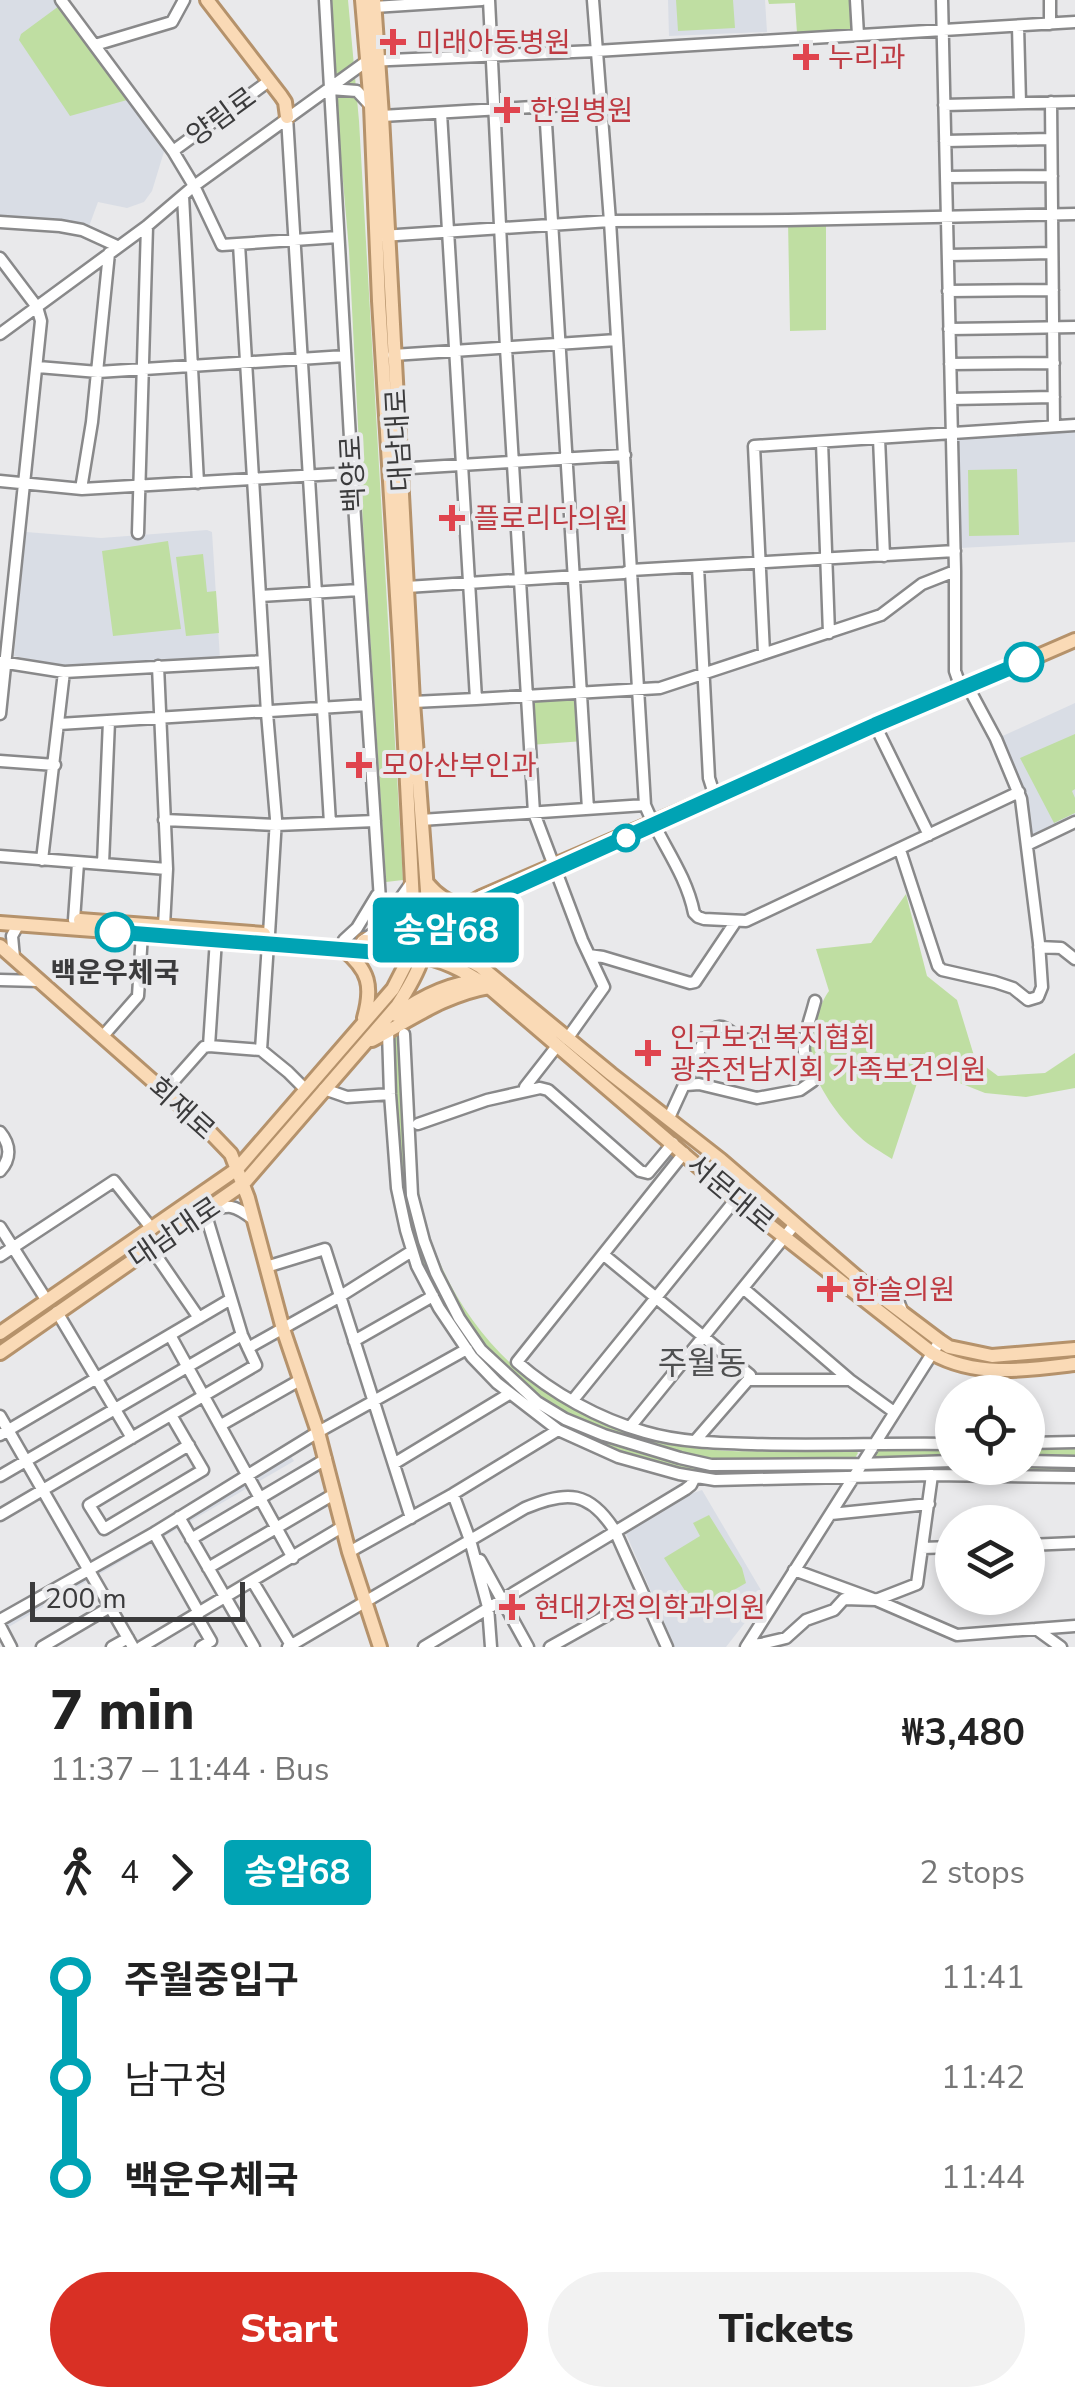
<!DOCTYPE html>
<html lang="en">
<head>
<meta charset="utf-8">
<style>
	:root { --surface:#fff; --page:#f2f2f2; --text:#222; --muted:#767676; --accent:#d93025 }
	body { margin:0; font-family:"Nunito Sans","Noto Sans KR",sans-serif; background:var(--page); color:var(--text); height:100vh; display:flex; flex-direction:column; font-size:38px; white-space:nowrap }
	* { box-sizing:border-box; margin:0 }
	p { font-size:32px; color:var(--muted) }
	.icon { flex:none; width:55px; height:55px; fill:none; stroke:currentColor; stroke-width:2; stroke-linecap:round; stroke-linejoin:round }
	.map { position:relative; height:1647px; overflow:hidden }
	.side { display:flex; flex-direction:column; background:var(--surface); flex:1 }
	.side>* { flex:none }
	.badge { padding:0 20px; border-radius:8px; font-size:35px; line-height:65px }
	.controls { position:absolute; left:935px; top:1375px; display:grid; gap:20px }
	.controls a { display:grid; place-items:center; width:110px; height:110px; border-radius:50%; background:var(--surface); box-shadow:0 5px 15px #0003; font-size:50px }
	.scale { position:absolute; left:30px; bottom:25px; width:215px; box-sizing:border-box; padding-left:10px; border:5px solid #3b3b3c; border-top:0; font-size:28px; line-height:35px; white-space:nowrap; color:#3b3b3c; -webkit-text-stroke:8px #e9e9eb; paint-order:stroke }
	.map>.badge { position:absolute; translate:-50% -50%; box-shadow:0 0 0 5px #fff }
	.legs { display:flex; align-items:center; gap:15px; height:110px; padding:0 50px; font-size:32px }
	.legs p { margin-inline-start:auto }
	.headline { display:flex; align-items:center; justify-content:space-between; height:170px; padding:0 50px }
	h1 { font-size:55px; font-weight:800; line-height:75px }
	.button { display:flex; gap:20px; margin-top:auto; padding:20px 50px }
	.button a { flex:1; height:115px; border-radius:60px; background:var(--accent); color:#fff; font-size:40px; font-weight:800; line-height:115px; text-align:center }
	.button a+a { background:var(--page); color:var(--text) }
	ul { padding:0 50px; list-style:none }
	li { display:flex; align-items:center; gap:35px; height:100px; font-size:38px }
	li i { display:grid; place-items:center; width:15px; height:100%; margin:0 12px; background:currentColor }
	li i::after { content:''; width:25px; height:25px; margin:-12px; border:8px solid; border-radius:50%; background:var(--surface) }
	li p { margin-inline-start:auto }
	li:first-child i { background:linear-gradient(#0000 50%,currentColor 0) }
	li:last-child i { background:linear-gradient(currentColor 50%,#0000 0) }
	.map>svg:first-child { display:block }
</style>
</head>
<body>
<div class="map">
<svg width="1075" height="1647" viewBox="0 0 1075 1647">
	<rect width="100%" height="100%" fill="#e9e9eb"/>
	<path fill="#d9dde5" d="M0,0H58L166,145L152,191L144,202L127,208L98,202L88,229L0,218Z
		M668,0H765L767,32L669,36Z
		M1075,429V542L960,548L956,437Z
		M207,530L212,532L220,659L150,664L69,667L14,656L26,532L101,538Z
		M1075,703V818L1026,842L1021,799L996,739Z
		M290,1455L294,1461L0,1632V1623Z
		M702,1490L765,1597L726,1647H675L624,1529L672,1500Z"/>
	<path fill="#bfdea2" d="M332,0H348L359,121L403,880L386,882L364,543L349,250L339,135Z
		M676,0H733L735,28L678,31Z
		M768,0H850L852,29L797,33L795,3L769,4Z
		M59,6L127,100L70,116L19,40L21,34Z
		M788,220L826,223V330L790,331Z
		M1017,469L1019,535L969,536L968,470Z
		M168,541L181,629L113,636L102,551Z
		M203,554L207,592L216,591L219,633L186,636L176,557Z
		M581,693L584,741L530,745L527,696Z
		M1075,734V789L1072,791L1075,798V813L1054,823L1020,758Z
		M906,894L927,976L957,1000L975,1059L998,1076L1045,1073L1075,1053V1088L1026,1097L985,1093L922,1068L892,1159C882,1152 869,1146 860,1137C839,1118 816,1086 810,1058C807,1042 819,1004 829,991L816,949L871,943Z
		M411,1032C413,1089 410,1150 422,1207C451,1339 561,1432 694,1448C746,1455 802,1449 854,1448L858,1453L845,1475C815,1475 784,1475 754,1475C731,1475 708,1476 685,1472C567,1450 460,1371 418,1257C406,1223 403,1187 400,1152C397,1114 393,1076 392,1038Z
		M884,1448L952,1449V1468H1028V1449H1075V1471H868L866,1469L878,1451Z
		M709,1515L742,1568L746,1583L698,1611L664,1558L700,1536L693,1523Z"/>
	<g fill="none" stroke-linecap="round" stroke-linejoin="round">
		<defs>
			<path id="minor" d="M61,0L173,151L194,186L222,245L338,237
				M325,0L352,473L380,900L383,922L397,943
				M489,0L506,348L534,813L582,940L604,987L567,1039
				M593,0L610,221L645,805C660,842 686,873 694,913L698,917L704,919L746,921L1019,792
				M856,0L858,35
				M942,0L955,571V671L961,688
				M1050,0V24
				M374,7L482,0
				M1018,26L1020,103
				M95,45L172,22L184,0
				M330,89L357,91L371,106
				M1051,102L1054,426
				M944,105L1075,102
				M545,107L588,809
				M382,116L600,103
				M287,117L330,823
				M945,141L1051,139
				M173,151L269,81
				M946,177L1052,176
				M183,196L198,483
				M0,222L60,226L82,230L117,246
				M382,236L610,221L788,220L1075,214
				M239,244L267,713L276,819L269,934
				M948,255L1052,253
				M0,258L37,307L41,321L0,714
				M948,291L1053,290
				M949,329L1075,327
				M0,334L147,226L194,186L367,61L596,51L1075,22
				M393,355L617,340
				M950,364L1054,363
				M38,367L98,372L345,356
				M951,399L1054,397
				M879,438L884,556
				M822,442L829,633
				M395,469L625,455
				M0,481L82,489L352,473
				M81,489L92,422L109,253
				M138,533L147,226
				M698,567L709,778L715,797
				M407,587L624,573L631,570L955,551
				M260,596L359,590
				M764,653L754,446L1075,425
				M1,662L64,672L264,661
				M158,666L167,869L164,926
				M476,699L660,688L881,615L922,584L955,571
				M413,702L476,699L441,113
				M59,724L367,705
				M875,725L929,835
				M0,761L55,765
				M164,820L276,825L375,821
				M421,820L645,805
				M1027,845L1075,822
				M900,850L938,966L942,970L995,982L1013,988L1028,1000L1038,997L1042,987L1039,943L1021,799L996,739L967,685
				M0,856L167,869
				M42,860L64,672
				M103,864L109,721
				M74,920L78,863
				M344,940L357,928L377,895
				M362,941L378,930L412,882
				M1039,947L1061,948L1075,959
				M589,955L603,957L690,983L695,982L736,921
				M14,958L12,936L18,925
				M0,980L40,981
				M388,1032L390,1094L397,1188L406,1230L417,1266L439,1308L472,1357L497,1383L558,1430L618,1457L679,1474L715,1480L932,1475L1075,1477
				M404,1034L412,1195L424,1241L436,1273L459,1318L481,1350L537,1402L565,1419L604,1435L680,1458L711,1465L860,1464L952,1461
				M103,1036L138,996L142,934
				M209,1046L261,1050L288,1072L305,1089
				M261,1050L268,943
				M686,1085L699,1084L757,1098L800,1090L813,1081C796,1047 806,1036 815,1001
				M324,1089L347,1097L390,1094
				M525,1090V1087L557,1046
				M164,1092L204,1047L209,1046L216,939
				M669,1118C681,1091 694,1065 705,1037C721,1018 725,1030 741,1038C745,1040 753,1041 757,1042
				M418,1124L487,1100L540,1088L548,1090L640,1171L648,1173L673,1143
				M0,1132C11,1145 11,1159 0,1171
				M684,1153L517,1362C552,1393 599,1419 645,1432C679,1442 716,1443 752,1444C819,1446 886,1443 952,1444
				M0,1227L47,1301
				M151,1248L199,1318
				M604,1255L750,1375L748,1380
				M0,1256L114,1181L152,1229
				M266,1267L325,1249L411,1518
				M869,1286L894,1290L902,1311
				M743,1288L850,1380L894,1412
				M57,1312L132,1438
				M170,1335L293,1558
				M354,1341L433,1296
				M248,1348L339,1297L412,1251
				M573,1400L736,1199
				M171,1415L203,1470L104,1529L89,1505L189,1445
				M0,1416L133,1647
				M221,1425L300,1380
				M630,1427L795,1224
				M0,1435L231,1299
				M695,1441L748,1380H849
				M1028,1443L1075,1442
				M1028,1461L1075,1462
				M395,1463L509,1394
				M0,1476L242,1335
				M453,1494L470,1540L488,1607L491,1647
				M831,1514L929,1504
				M0,1515L256,1365L242,1335L205,1212C229,1205 232,1203 253,1219
				M179,1517L254,1647
				M154,1533L199,1613
				M191,1539L326,1459
				M1028,1545L1075,1543
				M922,1548L952,1547
				M349,1552L453,1494L558,1430
				M480,1560L528,1647
				M208,1568L334,1494
				M794,1570L876,1600L957,1635L1075,1626
				M253,1582L291,1645
				M196,1615L211,1641L201,1647
				M0,1620L154,1533L318,1432L467,1349
				M0,1626L11,1647
				M1036,1629L1061,1647
				M748,1645L761,1644L786,1638L806,1620L834,1610L844,1599L876,1600L917,1584L932,1475
				M42,1647L110,1607
				M112,1647L128,1638
				M141,1647L342,1527
				M288,1647L525,1508C567,1490 590,1491 615,1531L667,1647
				M424,1647L686,1489L691,1485L695,1477
				M550,1647L643,1595
				M746,1647L940,1341"/>
			<path id="major" d="M207,0L281,96L285,102L287,117
				M427,883C437,895 447,902 463,906
				M466,911V925L481,967
				M80,920L264,934
				M0,923L411,954C444,960 461,969 489,987L736,1199L932,1353C976,1378 1027,1370 1075,1364
				M364,941C411,944 439,941 481,967L611,1074L721,1160L867,1286L940,1341L949,1347L992,1356L1075,1349
				M428,943C444,923 458,909 481,897L1075,640
				M0,946L207,1129L231,1154L248,1198L283,1329L318,1432L349,1552L380,1647
				M343,949C369,970 373,986 364,1018
				M396,1015C420,998 449,983 478,981
				M372,1040C410,1020 446,994 489,987
				M0,1333L237,1169L393,989L411,954L414,923L400,645L379,301L371,106L362,0
				M0,1353L243,1184L397,1006C422,968 429,949 428,904L413,702L382,116L374,0"/>
		</defs>
		<use href="#minor" stroke="#89898a" stroke-width="15"/>
		<use href="#major" stroke="#b5926b" stroke-width="18"/>
		<use href="#minor" stroke="#fff" stroke-width="10"/>
		<use href="#major" stroke="#fadab6" stroke-width="12"/>
	</g>
	<g fill="none" stroke-linecap="round" stroke-linejoin="round">
		<defs>
			<path id="line-1" d="M115,932L424,956C443,934 458,915 484,901L875,725L1024,662"/>
		</defs>
		<use href="#line-1" stroke="#fff" stroke-width="22"/>
		<use href="#line-1" stroke="#00a3b4" stroke-width="15"/>
	</g>
	<g fill="#e0444e" stroke="#e9e9eb" stroke-width="4">
		<path d="M388 27h10v10h10v10h-10v10h-10v-10h-10v-10h10z"/>
		<path d="M801 42h10v10h10v10h-10v10h-10v-10h-10v-10h10z"/>
		<path d="M502 95h10v10h10v10h-10v10h-10v-10h-10v-10h10z"/>
		<path d="M447 503h10v10h10v10h-10v10h-10v-10h-10v-10h10z"/>
		<path d="M354 750h10v10h10v10h-10v10h-10v-10h-10v-10h10z"/>
		<path d="M643 1038h10v10h10v10h-10v10h-10v-10h-10v-10h10z"/>
		<path d="M825 1274h10v10h10v10h-10v10h-10v-10h-10v-10h10z"/>
		<path d="M507 1592h10v10h10v10h-10v10h-10v-10h-10v-10h10z"/>
	</g>
	<g fill="#fff" stroke="#00a3b4" stroke-width="5">
		<circle cx="1024" cy="662" r="18"/>
		<circle cx="626" cy="838" r="12"/>
		<circle cx="115" cy="932" r="18"/>
	</g>
	<g text-anchor="middle" stroke-width="8" stroke-linejoin="round" paint-order="stroke">
		<g font-size="28" fill="#be3a42" stroke="#e9e9eb" text-anchor="start">
			<text x="416" y="52">미래아동병원</text>
			<text x="828" y="67">누리과</text>
			<text x="530" y="120">한일병원</text>
			<text x="474" y="528">플로리다의원</text>
			<text x="382" y="775">모아산부인과</text>
			<text x="670" y="1047">인구보건복지협회<tspan x="670" dy="32">광주전남지회 가족보건의원</tspan></text>
			<text x="852" y="1299">한솔의원</text>
			<text x="534" y="1617">현대가정의학과의원</text>
		</g>
		<g font-size="28" fill="#3b3b3c" stroke="#e9e9eb">
			<text transform="translate(221 116) rotate(-36)" y="10">양림로</text>
			<text transform="translate(398 440) rotate(-93)" y="10">대남대로</text>
			<text transform="translate(352 474) rotate(-93)" y="10">백양로</text>
			<text transform="translate(182 1108) rotate(42)" y="10">회재로</text>
			<text transform="translate(731 1193) rotate(40)" y="10">서문대로</text>
			<text transform="translate(174 1232) rotate(-34)" y="10">대남대로</text>
		</g>
		<g font-size="28" font-weight="bold" fill="#3b3b3c" stroke="#e9e9eb">
			<text x="115" y="982">백운우체국</text>
		</g>
		<g font-size="32" fill="#4e4f50" stroke="#e9e9eb">
			<text x="702" y="1374">주월동</text>
		</g>
	</g>
</svg>
<div class="controls">
<a><svg class="icon" aria-label="locate" viewBox="0 0 24 24"><circle cx="12" cy="12" r="6"/><path d="M12 2v4M12 18v4M2 12h4M18 12h4"/></svg></a>
<a><svg class="icon" aria-label="layers" viewBox="0 0 24 24"><path d="M12 4l9 5-9 5-9-5zM3 14l9 5 9-5"/></svg></a>
</div>
<div class="scale">200 m</div>
<b class="badge" style="left:446px;top:930px;background:#00a3b4;color:#fff">송암68</b>
</div>
<section class="side">
<div class="headline"><div><h1>7 min</h1><p>11:37 – 11:44 · Bus</p></div><b>₩3,480</b></div>
<div class="legs"><svg class="icon" aria-label="walk" viewBox="0 0 24 24"><circle cx="13" cy="4" r="2"/><path d="M13 8l-2 6 4 7M11 14l-3 7M7 12l3-4h3l4 4"/></svg>4<svg class="icon" aria-label="forward" viewBox="0 0 24 24"><path d="M9 5l7 7-7 7"/></svg><b class="badge" style="background:#00a3b4;color:#fff">송암68</b><p>2 stops</p></div>
<ul>
<li><i style="color:#00a3b4"></i><b>주월중입구</b><p>11:41</p></li>
<li><i style="color:#00a3b4"></i><span>남구청</span><p>11:42</p></li>
<li><i style="color:#00a3b4"></i><b>백운우체국</b><p>11:44</p></li>
</ul>
<div class="button"><a>Start</a><a>Tickets</a></div>
</section>
</body>
</html>
